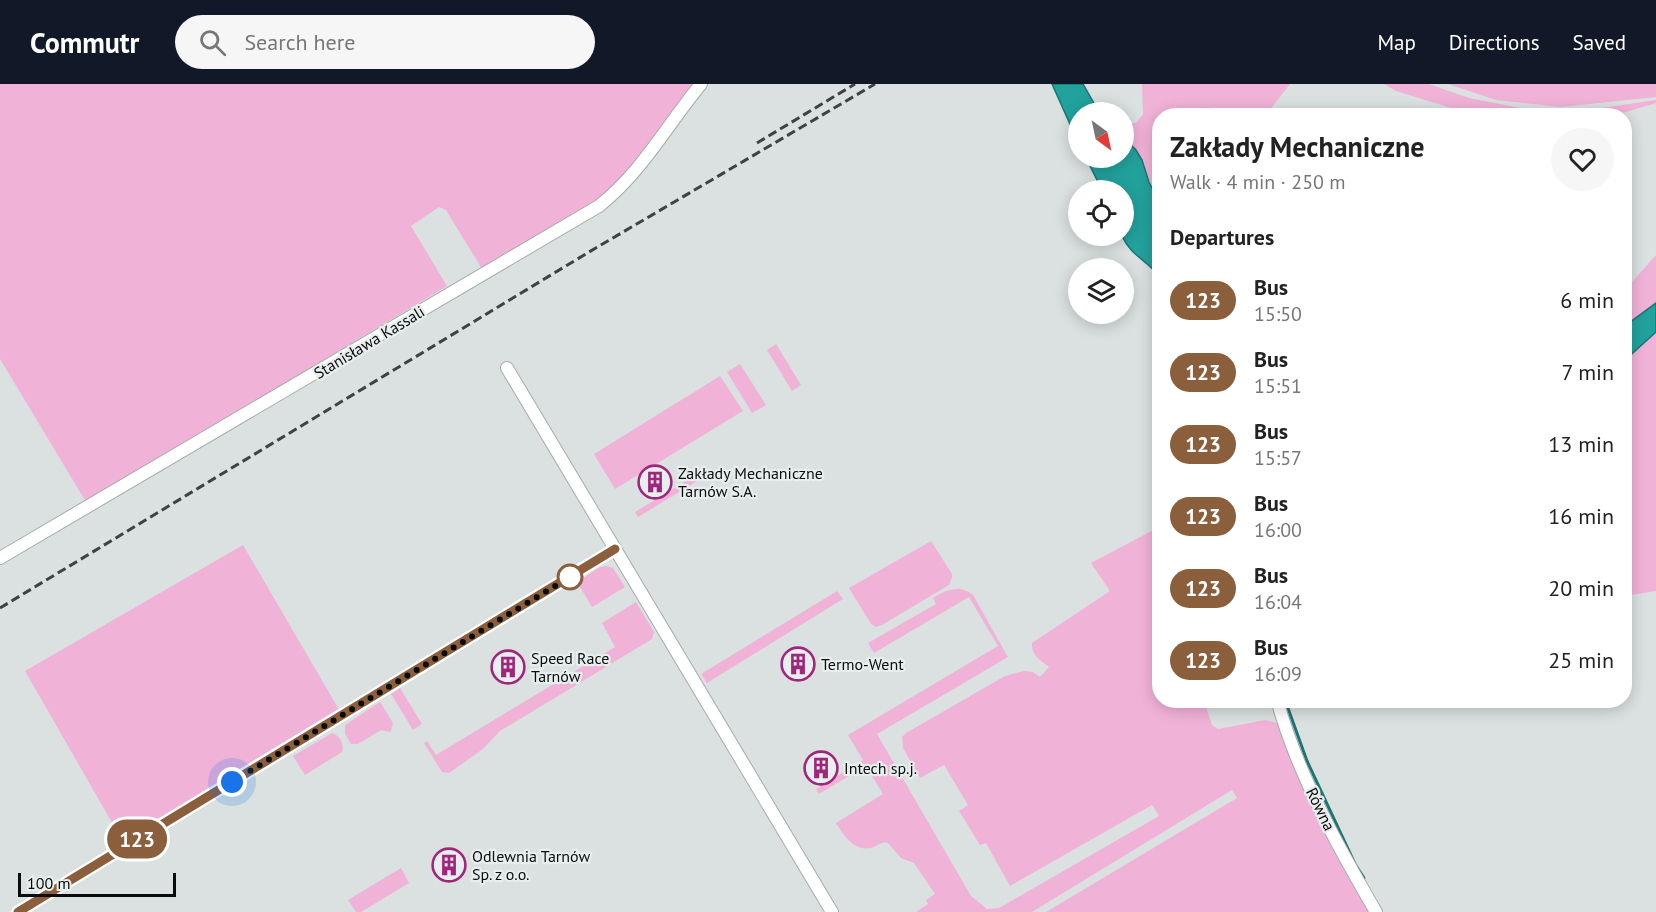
<!DOCTYPE html>
<html lang="en">
<head>
<meta charset="utf-8">
<style>
	:root { --surface:#fff; --page:#f6f6f6; --text:#222; --muted:#767676; --accent:#111827 }
	body { margin:0; font-family:"PT Sans",sans-serif; background:var(--page); color:var(--text); height:100vh; display:flex; flex-direction:column; font-size:22px; white-space:nowrap }
	* { box-sizing:border-box; margin:0 }
	p { font-size:20px; color:var(--muted) }
	.icon { flex:none; width:33px; height:33px; fill:none; stroke:currentColor; stroke-width:2; stroke-linecap:round; stroke-linejoin:round }
	.map { position:relative; flex:1; overflow:hidden }
	.side { position:absolute; left:1152px; top:24px; width:480px; height:600px; display:flex; flex-direction:column; background:var(--surface); border-radius:24px; box-shadow:0 3px 15px #0003 }
	.side>* { flex:none }
	.badge { padding:0 12px; border-radius:20px; font-size:21px; line-height:39px }
	.needle { width:39px; rotate:147deg }
	.buttons { position:absolute; left:1068px; top:18px; display:grid; gap:12px }
	.buttons a { display:grid; place-items:center; width:66px; height:66px; border-radius:50%; background:var(--surface); box-shadow:0 3px 15px #0003; font-size:30px }
	.scale { position:absolute; left:18px; bottom:15px; width:158px; box-sizing:border-box; padding-left:6px; border:3px solid #0a0c0c; border-top:0; font-size:16px; line-height:21px; white-space:nowrap; color:#0a0c0c; -webkit-text-stroke:4px #e8eeed; paint-order:stroke }
	.you { position:absolute; width:30px; height:30px; margin:-15px; border:4px solid #fff; border-radius:50%; background:#1a73e8; box-shadow:0 0 0 9px #1a73e833 }
	.map>.badge { position:absolute; translate:-50% -50%; box-shadow:0 0 0 3px #fff }
	h2 { padding:0 18px; font-size:22px; line-height:54px }
	.round { display:grid; place-items:center; flex:none; width:63px; height:63px; border-radius:32px; background:var(--page) }
	.head { display:flex; align-items:center; justify-content:space-between; height:102px; padding:0 18px }
	h1 { font-size:28px; font-weight:700; line-height:45px }
	ul { padding:0; list-style:none }
	li { display:flex; align-items:center; gap:18px; height:72px; padding:0 18px }
	li div { flex:1 }
	li b { display:block; font-size:22px }
	li em { font-style:normal }
	li .badge { min-width:66px; font-weight:700; text-align:center }
	header { display:flex; align-items:center; gap:36px; box-sizing:border-box; height:84px; padding:0 30px; background:var(--accent); color:#fff }
	header strong { font-size:28px }
	nav { display:flex; gap:33px; margin-inline-start:auto; font-size:21px }
	.search { width:420px; height:54px; background:var(--page); display:flex; align-items:center; gap:15px; box-sizing:border-box; padding:0 21px; border-radius:33px; color:var(--muted); font-size:22px }
	.map>svg:first-child { display:block }
</style>
</head>
<body>
<header>
<strong>Commutr</strong>
<div class="search"><svg class="icon" aria-label="search" viewBox="0 0 24 24"><circle cx="10" cy="10" r="6"/><path d="M15 15l6 6"/></svg>Search here</div>
<nav><a>Map</a><a>Directions</a><a>Saved</a></nav>
</header>
<div class="map">
<svg width="1656" height="828" viewBox="0 0 1656 828">
	<rect width="100%" height="100%" fill="#dae1e0"/>
	<path fill="#f1b2d8" d="M0,0H697L630,90L594,119L482,185L446,126L439,123L411,142L447,202L86,418L0,275Z
		M1142,0H1290L1266,31H1225L1214,23L1207,31L1160,32L1159,118C1146,92 1146,75 1124,54V40L1136,39L1143,30Z
		M1384,0H1429L1469,14L1541,28H1575L1656,16V19L1616,31H1474L1396,7Z
		M1448,0H1656V13L1561,23L1496,16Z
		M1656,171V219L1625,242L1624,207Z
		M1656,248V507L1625,512V276Z
		M776,260L801,301L792,307L767,266Z
		M740,280L766,321L752,329L727,288Z
		M720,292L743,327L615,405L594,370Z
		M696,391L699,396L638,433L635,428Z
		M1159,443L1160,616L1204,617L1212,641L1218,645L1265,636L1277,639L1371,828H1046L1237,714L1232,706L1032,828H916L928,820L926,816L935,810L914,779L901,774L888,759C880,757 877,763 870,764C853,767 843,750 836,739L883,710L866,682L819,710L816,705L863,676L848,651L998,562L969,513L874,569L868,559L936,520L933,514C945,506 961,500 973,511L1008,573L877,650L971,812L987,825L999,824L1159,732L1152,721L1010,802L986,759L980,761L959,727L968,721L944,681L920,694L903,664L902,653L906,649L1005,592L1024,587L1033,588L1040,593L1049,583C1040,576 1031,571 1032,559L1110,507L1091,479Z
		M931,457L952,490V493L949,501L882,541L876,543L871,540L849,504Z
		M243,461L341,629L122,756L25,587Z
		M606,482L613,484L625,503L592,523L577,498L600,483Z
		M837,507L843,515L707,599L701,590Z
		M636,518L654,548L652,555L500,647L483,665L449,689L442,688L424,659L427,657L436,671L615,563L602,539Z
		M400,604L422,640L413,646L391,610Z
		M380,618L393,639L391,647L389,648L381,646L358,660H351L345,650V641Z
		M332,649C339,651 345,660 342,668L305,691L293,672Z
		M401,784L409,799L361,828H356L348,816Z"/>
	<path fill="#22a29d" stroke="#1b7572" stroke-width="1.5" d="M1052,0H1083L1099,28H1078V58Z
		M1124,54L1136,66L1142,76L1149,98L1159,118V192C1147,176 1131,172 1122,152H1124V106H1102L1086,74H1124Z
		M1656,219V248L1625,276V242Z"/>
	<g fill="none" stroke-linecap="round" stroke-linejoin="round">
		<path stroke="#1b7572" stroke-width="3" d="M1285,616L1307,677L1355,780L1364,794"/>
		<defs>
			<path id="street" d="M507,284L832,828
				M0,474L599,122C642,88 667,41 701,0
				M1277,616C1298,691 1337,761 1376,828
				M18,828L615,465"/>
		</defs>
		<use href="#street" stroke="#a5abab" stroke-width="14"/>
		<use href="#street" stroke="#fff" stroke-width="12"/>
		<path stroke="#3e4241" stroke-width="3" stroke-dasharray="9 4.5" stroke-linecap="butt" d="M757,59L855,0
			M0,524L589,168L875,0"/>
	</g>
	<g fill="none" stroke-linecap="round" stroke-linejoin="round">
		<defs>
			<path id="line" d="M18,828L615,465"/>
		</defs>
		<use href="#line" stroke="#fff" stroke-width="14"/>
		<use href="#line" stroke="#8b5e3c" stroke-width="9"/>
		<path stroke="#0a0c0c" stroke-width="6" stroke-dasharray="0 10.8" d="M232,698L570,493"/>
	</g>
	<defs>
		<symbol id="building-ring" viewBox="-11 -11 22 22"><circle r="9.5" fill="#e8eeed" stroke="#a0267d" stroke-width="1.5"/><path d="M-4-6H4V6H1V3H-1V6H-4ZM-2.5-4.3h1.7v1.8h-1.7ZM.8-4.3h1.7v1.8H.8ZM-2.5-1h1.7V.8h-1.7ZM.8-1h1.7V.8H.8Z" fill="#a0267d"/></symbol>
	</defs>
	<g fill-rule="evenodd">
		<use href="#building-ring" x="636" y="379" width="38" height="38"/>
		<use href="#building-ring" x="779" y="561" width="38" height="38"/>
		<use href="#building-ring" x="489" y="564" width="38" height="38"/>
		<use href="#building-ring" x="802" y="665" width="38" height="38"/>
		<use href="#building-ring" x="430" y="762" width="38" height="38"/>
	</g>
	<circle fill="#fff" stroke="#8b5e3c" stroke-width="3" cx="570" cy="493" r="12"/>
	<g text-anchor="middle" stroke-width="4.5" stroke-linejoin="round" paint-order="stroke">
		<g font-size="16" fill="#0a0c0c" stroke="#e8eeed">
			<text transform="translate(369 258) rotate(-31)" y="6">Stanisława Kassali</text>
			<text transform="translate(1321 725) rotate(64)" y="6">Równa</text>
		</g>
		<g font-size="16" fill="#0a0c0c" stroke="#e8eeed" text-anchor="start">
			<text x="678" y="395">Zakłady Mechaniczne<tspan x="678" dy="18">Tarnów S.A.</tspan></text>
			<text x="531" y="580">Speed Race<tspan x="531" dy="18">Tarnów</tspan></text>
			<text x="821" y="586">Termo-Went</text>
			<text x="844" y="690">Intech sp.j.</text>
			<text x="472" y="778">Odlewnia Tarnów<tspan x="472" dy="18">Sp. z o.o.</tspan></text>
		</g>
	</g>
</svg>
<div class="buttons">
<a><svg class="needle" viewBox="-14 -14 28 28"><path d="M0-13l5 13h-10z" fill="#e53935"/><path d="M0 13l5-13h-10z" fill="#767676"/></svg></a>
<a><svg class="icon" aria-label="locate" viewBox="0 0 24 24"><circle cx="12" cy="12" r="6"/><path d="M12 2v4M12 18v4M2 12h4M18 12h4"/></svg></a>
<a><svg class="icon" aria-label="layers" viewBox="0 0 24 24"><path d="M12 4l9 5-9 5-9-5zM3 14l9 5 9-5"/></svg></a>
</div>
<div class="scale">100 m</div>
<div class="you" style="left:232px;top:698px"></div>
<b class="badge" style="left:137px;top:755px;background:#8b5e3c;color:#fff">123</b>
<section class="side">
<div class="head"><div><h1>Zakłady Mechaniczne</h1><p>Walk · 4 min · 250 m</p></div><a class="round"><svg class="icon" aria-label="heart" viewBox="0 0 24 24"><path d="M12 20l-8-8c-3-5 5-10 8-4 3-6 11-1 8 4z"/></svg></a></div>
<h2>Departures</h2>
<ul>
<li><span class="badge" style="background:#8b5e3c;color:#fff">123</span><div><b>Bus</b><p>15:50</p></div><em>6 min</em></li>
<li><span class="badge" style="background:#8b5e3c;color:#fff">123</span><div><b>Bus</b><p>15:51</p></div><em>7 min</em></li>
<li><span class="badge" style="background:#8b5e3c;color:#fff">123</span><div><b>Bus</b><p>15:57</p></div><em>13 min</em></li>
<li><span class="badge" style="background:#8b5e3c;color:#fff">123</span><div><b>Bus</b><p>16:00</p></div><em>16 min</em></li>
<li><span class="badge" style="background:#8b5e3c;color:#fff">123</span><div><b>Bus</b><p>16:04</p></div><em>20 min</em></li>
<li><span class="badge" style="background:#8b5e3c;color:#fff">123</span><div><b>Bus</b><p>16:09</p></div><em>25 min</em></li>
</ul>
</section>
</div>
</body>
</html>
